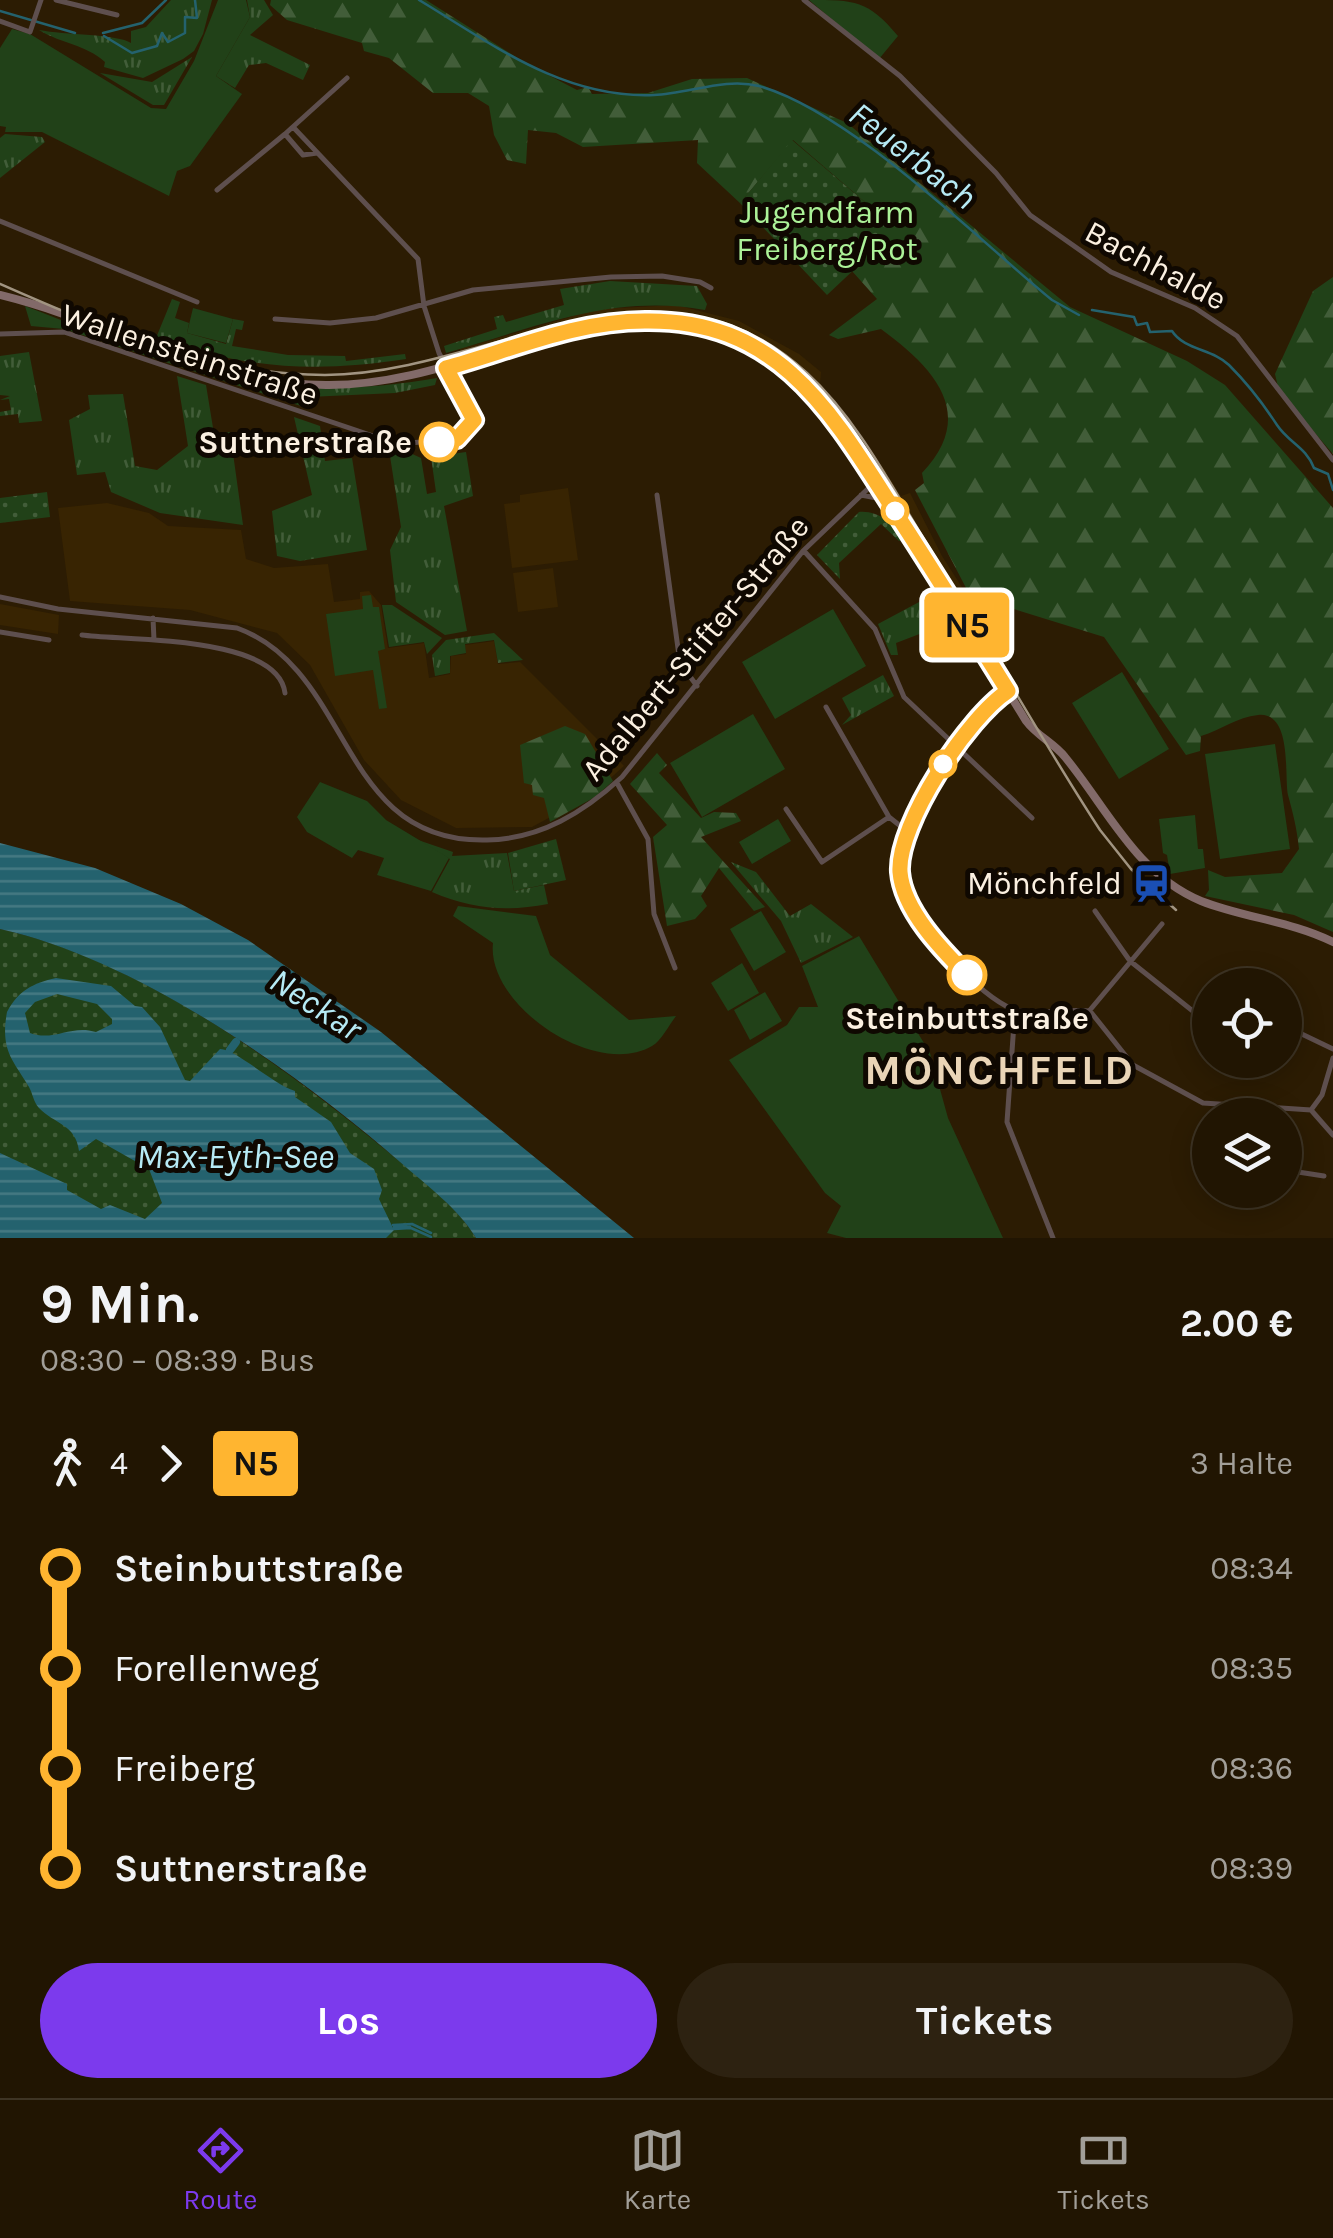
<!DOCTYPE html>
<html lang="de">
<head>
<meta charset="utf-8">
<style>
	:root { --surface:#211502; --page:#2d2211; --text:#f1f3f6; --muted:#a29f99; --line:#3e3424; --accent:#7c3aed }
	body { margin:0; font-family:Karla,sans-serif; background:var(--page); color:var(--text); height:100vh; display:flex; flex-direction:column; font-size:38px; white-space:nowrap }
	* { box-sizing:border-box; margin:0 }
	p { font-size:32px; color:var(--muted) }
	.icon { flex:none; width:55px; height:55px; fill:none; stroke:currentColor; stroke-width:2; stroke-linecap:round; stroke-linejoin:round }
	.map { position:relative; height:1238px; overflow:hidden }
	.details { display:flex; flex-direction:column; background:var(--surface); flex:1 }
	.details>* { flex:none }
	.badge { padding:0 20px; border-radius:8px; font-size:35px; line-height:65px }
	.controls { position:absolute; left:1192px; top:968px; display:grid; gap:20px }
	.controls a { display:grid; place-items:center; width:110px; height:110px; border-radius:50%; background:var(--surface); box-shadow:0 5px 25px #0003,0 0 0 2px var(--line); font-size:50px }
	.map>.badge { position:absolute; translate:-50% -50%; box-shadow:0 0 0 5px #fff }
	.legs { display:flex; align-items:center; gap:15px; height:110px; padding:0 40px; font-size:32px }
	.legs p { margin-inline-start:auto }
	.summary { display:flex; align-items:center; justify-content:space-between; height:170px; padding:0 40px }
	h1 { font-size:55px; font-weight:700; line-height:75px }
	.button { display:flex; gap:20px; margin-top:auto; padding:20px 40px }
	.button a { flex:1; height:115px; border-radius:60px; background:var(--accent); color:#fff; font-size:40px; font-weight:700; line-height:115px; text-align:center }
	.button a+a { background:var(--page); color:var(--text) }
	ul { padding:0 40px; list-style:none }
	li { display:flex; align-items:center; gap:35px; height:100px; font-size:38px }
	li i { display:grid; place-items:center; width:15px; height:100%; margin:0 12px; background:currentColor }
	li i::after { content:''; width:25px; height:25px; margin:-12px; border:8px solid; border-radius:50%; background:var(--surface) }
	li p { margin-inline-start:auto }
	li:first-child i { background:linear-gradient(#0000 50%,currentColor 0) }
	li:last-child i { background:linear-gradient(currentColor 50%,#0000 0) }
	.dock { display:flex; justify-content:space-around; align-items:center; height:140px; border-top:2px solid var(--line); background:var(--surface); font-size:28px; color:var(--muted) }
	.dock a { display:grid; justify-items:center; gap:5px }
	.dock .selected { color:var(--accent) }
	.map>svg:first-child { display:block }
</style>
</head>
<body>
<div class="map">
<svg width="1333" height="1238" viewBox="0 0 1333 1238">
	<defs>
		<pattern id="grass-tufts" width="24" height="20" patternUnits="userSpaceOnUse" patternTransform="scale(2.5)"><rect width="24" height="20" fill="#214118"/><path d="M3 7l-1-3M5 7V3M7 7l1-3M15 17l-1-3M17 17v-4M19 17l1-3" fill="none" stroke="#425d39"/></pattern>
		<pattern id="forest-firs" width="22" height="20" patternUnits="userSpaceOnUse" patternTransform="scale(2.5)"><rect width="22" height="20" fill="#214118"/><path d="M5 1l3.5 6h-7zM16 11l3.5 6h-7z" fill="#425d39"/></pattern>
		<pattern id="park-dots" width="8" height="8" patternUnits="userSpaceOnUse" patternTransform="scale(2.5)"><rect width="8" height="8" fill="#214118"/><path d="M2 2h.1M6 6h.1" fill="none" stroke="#425d39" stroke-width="1.8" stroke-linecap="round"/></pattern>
		<pattern id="water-rules" width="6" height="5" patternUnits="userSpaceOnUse" patternTransform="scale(2.5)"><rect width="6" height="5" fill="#24626e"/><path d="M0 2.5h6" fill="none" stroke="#457982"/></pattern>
	</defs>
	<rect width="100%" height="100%" fill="#2c1c03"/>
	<path fill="#382402" d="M676,305L739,321L799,354L821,372L820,383L887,473L881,477L842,418L801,373L757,342L719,325L674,316H634L568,327L463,357L460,349L598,309Z
		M889,477L901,496L910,493L942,556L1008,659L1007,665L998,667L928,555L887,480Z
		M568,488L578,560L512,568L504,504L520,502V495Z
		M107,503L149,513L168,526L241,530L246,559L274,568L328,564L334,602L360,599V592L369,591L381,605L388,648L424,643L429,678L450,674L451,656L466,654L465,645L494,641L498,664L520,662L624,766L593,794L532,827L456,828L401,800L364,760L310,665L277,633L190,610L70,601L58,508Z
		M553,568L558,607L518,612L513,573Z
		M0,604L59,615L58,634L0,625Z"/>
	<path fill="url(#grass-tufts)" d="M171,0H212L203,34L194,51L183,59L143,78L104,67L105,62C85,44 62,44 39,30C64,35 118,34 131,43V31L146,27Z
		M247,0H264L273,15L250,35L310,65L303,80L266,63L249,65L235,88L216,76L250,17Z
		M192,57L164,105H153L100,73L152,82Z
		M5,134L42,137L45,142L0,178V138Z
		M610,281L697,286L707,304L705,310C612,293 534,328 446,353L444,346L497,329L494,317L503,315L506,322L564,305L560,289Z
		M172,299L180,302L175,318L189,323L187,333L226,344L233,319L244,321L242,330L236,329L232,346L288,355L345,356L346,361L405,354L406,359C314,373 246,369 156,338Z
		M25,306C176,365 271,407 437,378L435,385L395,393L308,397L310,409L64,329L31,326Z
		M29,352L42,421L19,423L18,414L0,416V412L11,410L9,399L0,400L10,396L0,395V356Z
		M177,376L206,385L214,434L230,432L243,525L160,513L111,492L105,472L77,475L69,420L90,409L88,395L123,394L135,466L157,470L188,446Z
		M294,417L320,426L325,461L352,458L367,550L300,561L277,556L272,511L312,495Z
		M388,443L421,458L427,494L436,492L431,457L466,452L473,496L444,506L467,631L445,635L396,602L390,550L401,527Z
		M935,592L956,620L896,643L898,655H891L878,624L921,601L926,608L933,605L929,596Z
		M382,605H392L442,638L427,654L424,642L389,647Z
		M494,633L523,660L498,663L494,640L465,644L466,653L450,656V673L435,676L432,655L446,640Z
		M883,675L894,696L842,725L851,715L842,698Z
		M415,839L453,852L452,856L507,853L514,891L544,885L548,904C506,912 472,909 432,892L450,859Z
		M731,862L756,872L790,916L811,904L853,937L801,963L781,921Z"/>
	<path fill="url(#forest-firs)" d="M271,0H426L527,64L577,90L588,87L592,94L648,93L692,79L747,78L847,123L1070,307L1187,361L1225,385L1333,508V932L1294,915L1205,896L1209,890L1208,870L1225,877L1282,873L1299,849C1297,829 1293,813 1288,795C1284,777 1293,711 1258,715C1237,717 1221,730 1201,736L1200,751L1186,755L1104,637L1001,605L976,607L915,490L924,483L922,473C978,414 934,368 881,329L838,339L829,335L877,299L852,271L892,233L873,209L793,140L740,203L697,163L698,140L583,147L556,133L528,130L526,164L507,160L494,135L489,106L468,93H433L389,58L364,51L362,43L287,20L270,5Z
		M1333,277V454L1279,391L1275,374L1313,291Z
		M565,726L585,734L613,781L595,797L550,822L544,798L533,795L532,785L524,783L520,745Z
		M657,753L667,765L659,773L701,818L714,812L736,813L741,821L701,837L765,907L754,911L719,868L701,896L707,906L695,919L667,926L653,837L667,825L630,784Z"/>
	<path fill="url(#park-dots)" d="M792,140L873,209L893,233L827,295L740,203Z
		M47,492L50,517L0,523V498Z
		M859,512C876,510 898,524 904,539L899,541L881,524L839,563L840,579L817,555Z
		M556,839L566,880L514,891L508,853Z
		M0,929C137,959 282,1064 388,1152C418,1177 455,1204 476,1238H0Z"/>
	<path fill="#214118" d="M218,0H246L250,17L216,76L242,94L190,166L177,171L169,196L42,132H5L6,127L0,126V48L12,29L30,34L151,108L166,109L194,61Z
		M809,0C855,0 868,0 898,36L879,59Z
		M193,308L233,319L226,343L187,333Z
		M371,595L373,607H379L385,649L378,651L387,708L379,709L373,670L335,676L326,614L363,609L362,596Z
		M833,609L866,666L775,719L742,662Z
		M1122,672L1169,749L1119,779L1072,703Z
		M753,714L785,769L702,817L670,763Z
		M1275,744L1290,849L1220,859L1205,754Z
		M320,782L367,801L386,820L449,858L431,891L377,875L384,858L358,850L352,858L307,832L297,817Z
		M1195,815L1198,849H1203L1205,868L1170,874L1167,855L1163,853L1159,819Z
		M778,819L791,841L752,864L739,842Z
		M458,906L536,916L550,955L629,1020L676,1016C669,1025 661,1041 652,1046C595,1079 486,1005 493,943L453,916Z
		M761,911L786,952L754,971L730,929Z
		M859,936L930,1053L948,1118L1003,1238H846L827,1233L841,1206L825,1193L729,1060L787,1025L799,1007H818L802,966Z
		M742,963L759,993L728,1011L711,983Z
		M765,992L782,1021L750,1040L734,1010Z"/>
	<path fill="url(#water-rules)" fill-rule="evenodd" d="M0,843L95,868L181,904L248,940L381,1032L634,1238H476C458,1208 426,1185 400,1162C296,1071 136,959 0,929Z
		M56,978L111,986L135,1006L142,1007L160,1027L185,1080L190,1081L220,1049C236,1049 271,1083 295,1091V1097L331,1122L350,1153L374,1169L382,1190L379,1199L394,1230L386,1238H0V1153L67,1184V1190L101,1209L110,1205L145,1219L162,1203L149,1169L96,1139L79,1151C76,1124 54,1124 39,1108C33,1101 33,1094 29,1087C13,1060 0,1051 7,1012C18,991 33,983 56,978ZM57,994L97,1004L112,1019V1024L96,1032C71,1024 54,1042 30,1033L25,1013L35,1002Z"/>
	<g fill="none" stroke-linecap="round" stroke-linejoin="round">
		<path stroke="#24626e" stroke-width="2.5" d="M419,0C492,44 564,99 654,95C688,94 725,77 759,86C851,112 975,237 1052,300L1079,315
			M0,11L75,33
			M103,33L142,23L166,0
			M104,36L132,53L157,46L162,33L168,42L185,33V17L197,18L195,0
			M1092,310L1134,317L1137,325L1147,323L1150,332L1172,331C1184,350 1213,349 1229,365C1247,383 1264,405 1277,425C1289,443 1306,447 1314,468L1328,474L1333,490
			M393,1225L412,1224L431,1233
			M394,1227H410
			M394,1229L411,1228L431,1237"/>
		<path stroke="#24626e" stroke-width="8" d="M230,1050L236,1042"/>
		<path stroke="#5e4f4e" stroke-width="5" d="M56,0L117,15
			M804,0L900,76L996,173L1030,215L1111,272L1195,308L1237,336L1333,460
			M0,21L30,32L41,0
			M317,153L303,155L285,134L347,78
			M217,190L285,134
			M0,221L197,302
			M275,319L330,323L376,318L473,290L611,277L662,276L700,282L711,288
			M0,334L64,332L397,444L457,439L474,420L439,353L424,306L418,259L294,128
			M657,495L680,663L697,686
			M861,495L887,500
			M804,551L875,629L904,697L1032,818
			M0,597L58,609L237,628C354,670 337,844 487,840C541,839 584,812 622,777L803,551L876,481
			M153,618L154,640
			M0,632L49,640
			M82,635C126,641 278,635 285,693
			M1007,692C966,717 898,823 900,871C902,913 971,988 1006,1006C1029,1018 1065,1008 1090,1011L1133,1065L1203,1103L1311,1110
			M826,707L889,817L908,832
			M617,783L648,839L654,914L675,968
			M786,809L822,862L889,817
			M1095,911L1130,961L1204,1020L1210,1014
			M1015,1009L1007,1122L1053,1238
			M1090,1010L1162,924
			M1285,1026L1333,1049
			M1311,1110L1322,1095L1333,1058
			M1311,1110L1333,1135
			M1285,1170L1324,1176"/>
		<path stroke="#826a69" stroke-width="8" d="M0,295C114,323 202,383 326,385C421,386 506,341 598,325C766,297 824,400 902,522C944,588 985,654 1026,721C1037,736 1054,743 1065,757C1107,808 1136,874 1201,901C1244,918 1291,921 1333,942"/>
		<path stroke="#a19481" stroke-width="2.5" d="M0,284C102,329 211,375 325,375C490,374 660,237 807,373C856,418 890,483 924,539C983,635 1038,735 1100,830L1131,869L1176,910"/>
	</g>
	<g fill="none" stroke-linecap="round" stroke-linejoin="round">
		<defs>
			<path id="line-1" d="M439,442L457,439L474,420L446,368C511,350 576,321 645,321C782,319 834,417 899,518C936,575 972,633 1008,691C968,717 897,824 900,872C903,910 942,950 967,975"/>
		</defs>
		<use href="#line-1" stroke="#fff" stroke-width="22"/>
		<use href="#line-1" stroke="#ffb530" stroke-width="15"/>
	</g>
	<defs>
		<symbol id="station-bare" viewBox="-9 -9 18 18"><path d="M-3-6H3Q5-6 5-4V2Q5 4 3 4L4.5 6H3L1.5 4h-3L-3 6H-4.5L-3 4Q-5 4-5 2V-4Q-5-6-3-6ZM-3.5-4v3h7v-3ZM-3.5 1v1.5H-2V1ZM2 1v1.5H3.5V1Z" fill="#1a4fb4" stroke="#0f0801" stroke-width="2.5" paint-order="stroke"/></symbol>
	</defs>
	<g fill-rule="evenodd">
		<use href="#station-bare" x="1124" y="856" width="55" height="55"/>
	</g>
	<g fill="#fff" stroke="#ffb530" stroke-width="5">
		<circle cx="439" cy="442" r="18"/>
		<circle cx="895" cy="511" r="12"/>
		<circle cx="943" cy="764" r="12"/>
		<circle cx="967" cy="975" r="18"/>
	</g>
	<g text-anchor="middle" stroke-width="10" stroke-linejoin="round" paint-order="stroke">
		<g font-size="32" fill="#acf298" stroke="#0f0801">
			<text x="827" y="223">Jugendfarm<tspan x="827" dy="37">Freiberg/Rot</tspan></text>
		</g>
		<g font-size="32" fill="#fbf0e1" stroke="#0f0801">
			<text transform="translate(1156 265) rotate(28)" y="11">Bachhalde</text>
			<text transform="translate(190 354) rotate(18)" y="11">Wallensteinstraße</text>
			<text transform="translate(695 648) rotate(-50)" y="11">Adalbert-Stifter-Straße</text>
		</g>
		<g font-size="32" font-weight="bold" fill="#fbf0e1" stroke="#0f0801" text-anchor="end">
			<text x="412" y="453">Suttnerstraße</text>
			<text x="967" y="1029" text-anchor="middle">Steinbuttstraße</text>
		</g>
		<g font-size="32" fill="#fbf0e1" stroke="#0f0801" text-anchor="end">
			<text x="1122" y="894">Mönchfeld</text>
		</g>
		<g font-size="35" font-style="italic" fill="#b6eaf5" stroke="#0f0801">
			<text transform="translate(913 155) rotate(38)" y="12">Feuerbach</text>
			<text transform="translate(316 1004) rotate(33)" y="12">Neckar</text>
			<text x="235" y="1168">Max-Eyth-See</text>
		</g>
		<g font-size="42" font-weight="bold" letter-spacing="2.5" fill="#ead5b7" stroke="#0f0801">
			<text x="1000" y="1084">MÖNCHFELD</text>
		</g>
	</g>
</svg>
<div class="controls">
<a><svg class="icon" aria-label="locate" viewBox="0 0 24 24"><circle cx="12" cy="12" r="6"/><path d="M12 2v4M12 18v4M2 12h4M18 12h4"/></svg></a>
<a><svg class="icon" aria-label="layers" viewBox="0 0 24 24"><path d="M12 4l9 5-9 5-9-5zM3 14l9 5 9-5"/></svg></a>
</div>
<b class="badge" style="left:967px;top:625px;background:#ffb530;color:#111">N5</b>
</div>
<section class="details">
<div class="summary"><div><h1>9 Min.</h1><p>08:30 – 08:39 · Bus</p></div><b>2.00 €</b></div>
<div class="legs"><svg class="icon" aria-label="walk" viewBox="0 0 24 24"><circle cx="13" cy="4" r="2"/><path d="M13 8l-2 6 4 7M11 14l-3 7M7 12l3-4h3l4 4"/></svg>4<svg class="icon" aria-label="forward" viewBox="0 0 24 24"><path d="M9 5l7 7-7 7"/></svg><b class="badge" style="background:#ffb530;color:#111">N5</b><p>3 Halte</p></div>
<ul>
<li><i style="color:#ffb530"></i><b>Steinbuttstraße</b><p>08:34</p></li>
<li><i style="color:#ffb530"></i><span>Forellenweg</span><p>08:35</p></li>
<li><i style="color:#ffb530"></i><span>Freiberg</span><p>08:36</p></li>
<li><i style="color:#ffb530"></i><b>Suttnerstraße</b><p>08:39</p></li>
</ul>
<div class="button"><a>Los</a><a>Tickets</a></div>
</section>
<nav class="dock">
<a class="selected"><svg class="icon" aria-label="directions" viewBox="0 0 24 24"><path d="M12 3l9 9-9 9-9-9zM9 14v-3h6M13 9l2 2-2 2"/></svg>Route</a>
<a><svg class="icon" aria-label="map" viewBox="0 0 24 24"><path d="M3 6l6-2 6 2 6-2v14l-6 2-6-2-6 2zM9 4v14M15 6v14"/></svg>Karte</a>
<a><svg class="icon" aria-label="tickets" viewBox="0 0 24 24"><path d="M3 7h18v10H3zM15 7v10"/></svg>Tickets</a>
</nav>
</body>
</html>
